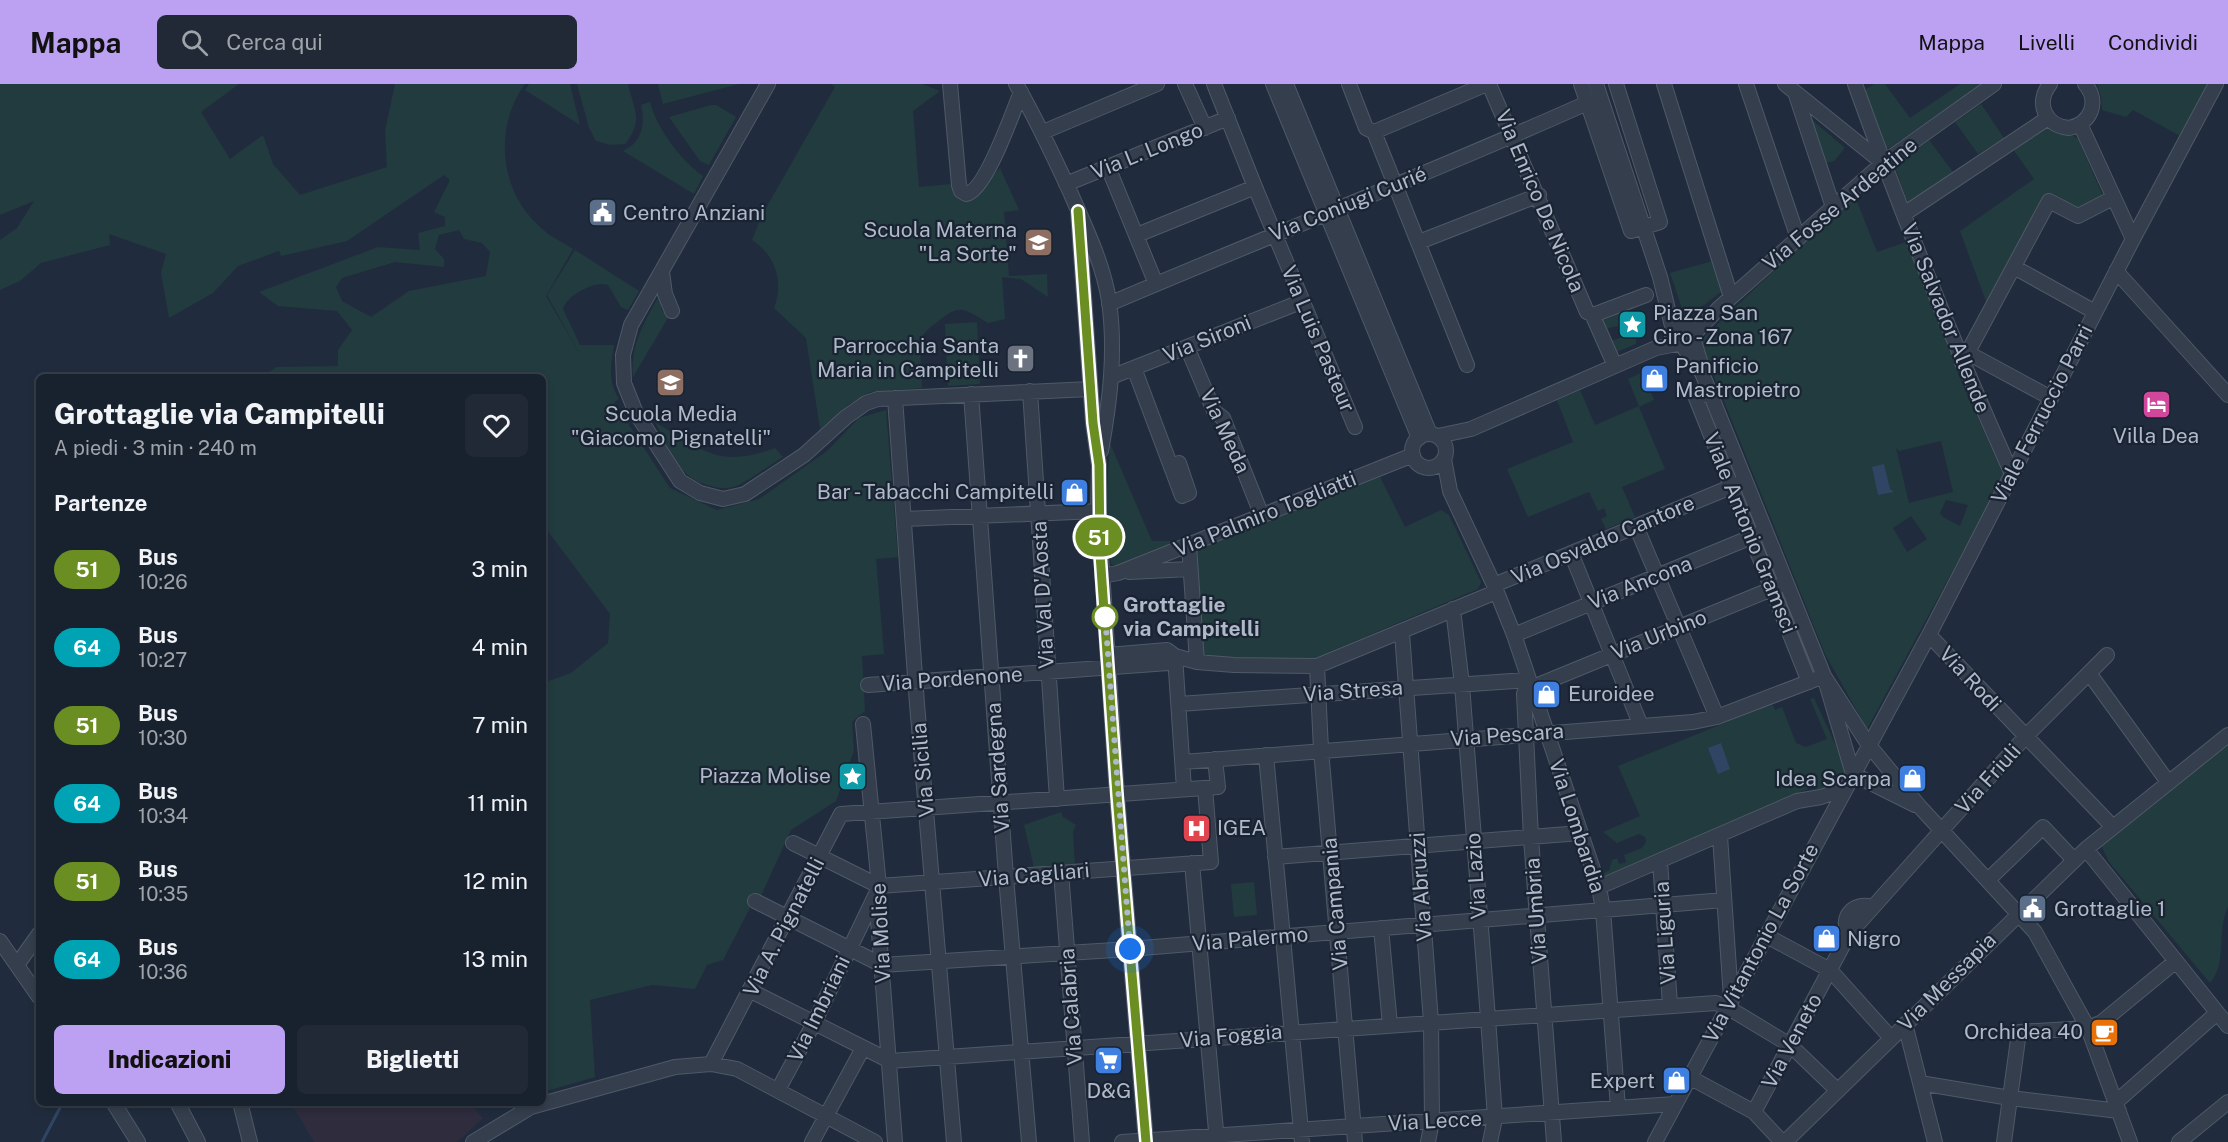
<!DOCTYPE html>
<html lang="it">
<head>
<meta charset="utf-8">
<style>
	:root { --surface:#18212e; --page:#212936; --text:#f1f3f6; --muted:#9fa3aa; --line:#363e4a; --accent:#bca0f2 }
	body { margin:0; font-family:"Public Sans",sans-serif; background:var(--page); color:var(--text); height:100vh; display:flex; flex-direction:column; font-size:22px; white-space:nowrap }
	* { box-sizing:border-box; margin:0 }
	p { font-size:20px; color:var(--muted) }
	.icon { flex:none; width:33px; height:33px; fill:none; stroke:currentColor; stroke-width:2; stroke-linecap:round; stroke-linejoin:round }
	.map { position:relative; flex:1; overflow:hidden }
	.details { position:absolute; left:36px; top:290px; width:510px; height:732px; display:flex; flex-direction:column; background:var(--surface); border-radius:9px; box-shadow:0 3px 9px #0003,0 0 0 2px var(--line) }
	.details>* { flex:none }
	.badge { padding:0 12px; border-radius:20px; font-size:21px; line-height:39px }
	.you { position:absolute; width:30px; height:30px; margin:-15px; border:4px solid #fff; border-radius:50%; background:#1a73e8; box-shadow:0 0 0 9px #1a73e833 }
	.map>.badge { position:absolute; translate:-50% -50%; box-shadow:0 0 0 3px #fff }
	h2 { padding:0 18px; font-size:22px; line-height:54px }
	.round { display:grid; place-items:center; flex:none; width:63px; height:63px; border-radius:9px; background:var(--page) }
	.headline { display:flex; align-items:center; justify-content:space-between; height:102px; padding:0 18px }
	h1 { font-size:28px; font-weight:800; line-height:45px }
	.button { display:flex; gap:12px; margin-top:auto; padding:12px 18px }
	.button a { flex:1; height:69px; border-radius:9px; background:var(--accent); color:#111; font-size:24px; font-weight:800; line-height:69px; text-align:center }
	.button a+a { background:var(--page); color:var(--text) }
	ul { padding:0; list-style:none }
	li { display:flex; align-items:center; gap:18px; height:78px; padding:0 18px }
	li div { flex:1 }
	li b { display:block; font-size:22px }
	li em { font-style:normal }
	li .badge { min-width:66px; font-weight:700; text-align:center }
	header { display:flex; align-items:center; gap:36px; box-sizing:border-box; height:84px; padding:0 30px; background:var(--accent); color:#111 }
	header strong { font-size:28px }
	nav { display:flex; gap:33px; margin-inline-start:auto; font-size:21px }
	.search { width:420px; height:54px; background:var(--page); display:flex; align-items:center; gap:15px; box-sizing:border-box; padding:0 21px; border-radius:9px; color:var(--muted); font-size:22px }
	.map>svg:first-child { display:block }
</style>
</head>
<body>
<header>
<strong>Mappa</strong>
<div class="search"><svg class="icon" aria-label="search" viewBox="0 0 24 24"><circle cx="10" cy="10" r="6"/><path d="M15 15l6 6"/></svg>Cerca qui</div>
<nav><a>Mappa</a><a>Livelli</a><a>Condividi</a></nav>
</header>
<div class="map">
<svg width="2228" height="1058" viewBox="0 0 2228 1058">
	<rect width="100%" height="100%" fill="#202c3d"/>
	<path fill="#2e2c3d" d="M291,1019H470L483,1034L457,1058H314Z"/>
	<path fill="#223b3e" fill-rule="evenodd" d="M0,0H239L201,28L230,75L263,51L273,80L300,111L387,83L385,47L395,0H525C494,42 499,105 538,141C547,151 561,157 573,165L546,212L583,276L547,211L575,166L639,207L628,226L621,223L608,201C595,196 566,212 563,225L580,261H614C611,282 607,295 619,315L614,318L670,404L717,426L759,415L827,367L859,334L886,326L898,473L876,475L884,570L862,572L865,627L852,638L854,667L836,717L791,746L760,814H748L750,824L723,876L707,881L695,905L652,901L590,916L595,993L543,1008V599L571,589L608,559L610,530L544,442L548,436L543,429V292H262L277,283L338,282V266L352,246L337,227L278,222L259,208L378,163L420,166L418,149L445,142V133L434,128L450,96L444,91L347,157L281,172L279,167L238,182L213,209L169,234L161,189L166,170L109,150L110,161L41,179L20,197L0,206V156L17,144L34,117L0,131ZM459,146L464,155L482,159L490,168L486,192L409,207L371,233L342,217L336,203L342,194L395,178L444,183V175L435,165L439,151Z
		M529,0H570L580,41L525,6Z
		M577,0H628C634,26 644,37 625,60L611,61L596,57L589,44Z
		M658,0H739L663,20Z
		M831,0H922L940,7L913,27L919,103L950,100L954,104L986,99L1000,84L1019,126L1004,128L1009,192L1047,190L1048,213L1021,195L1002,193L1005,235L988,239C964,225 961,218 936,239C931,243 925,247 923,252C918,268 922,287 922,304L870,308L849,320L820,345L806,254L774,224C784,198 776,172 752,156L762,131L835,3Z
		M1874,0H1885L1910,34L1960,0H1982L1889,64L1886,63L1865,6Z
		M2097,0H2209L2182,53L2133,26L2126,33L2102,26L2101,12Z
		M650,18C656,43 682,78 703,92L694,110L623,67C643,57 645,41 641,21Z
		M1981,20L2004,54L1978,70L1955,38Z
		M711,21H716L736,33L709,81L700,77L669,33Z
		M1811,35L1845,64L1834,77L1826,79Z
		M2044,42C2055,47 2070,48 2078,55L2103,112L2074,126L2046,112L1987,220L1960,147L2034,95L2012,64Z
		M1929,56L1953,88L1908,119L1894,81Z
		M1854,110L1877,168L1909,157L1960,294L2004,392L1867,645L1825,570L1700,257ZM1941,357L1953,408L1909,419L1896,364L1899,367ZM1946,416L1968,421L1960,442L1943,433L1940,429ZM1911,432L1927,455L1907,468L1893,444Z
		M1716,176L1725,205L1692,230H1684L1670,189Z
		M659,212L662,227L669,232L633,293C630,261 644,239 659,212Z
		M1628,226L1632,236L1628,240L1631,251L1636,252V260L1614,269L1609,258L1622,253L1618,242L1604,245L1601,237Z
		M977,238L980,300L948,302L945,240Z
		M1643,288L1654,316L1639,323L1665,385L1622,403L1635,433L1606,445L1601,435L1607,432L1604,424L1598,427L1589,408L1528,433L1507,385L1573,358L1557,316L1580,306L1595,341L1639,322L1628,295Z
		M655,338C702,366 719,385 775,364L783,373C768,382 754,393 739,401C730,405 721,405 711,402C678,395 670,366 655,338Z
		M1110,359L1152,457H1171L1172,459L1116,483L1111,480L1106,419Z
		M1380,393L1405,443L1441,426L1449,431L1481,498L1478,505L1308,577L1203,572L1195,465Z
		M1814,614L1847,686C1836,698 1829,711 1812,703L1605,793L1604,789L1609,786L1612,776L1617,774L1619,780L1626,778L1624,771L1642,764L1646,758L1645,753L1639,750L1617,759L1603,748L1640,732L1618,682L1772,620L1775,626L1782,623L1796,659L1806,663L1827,655L1810,615Z
		M2228,659V823C2216,847 2228,878 2210,899L2109,778L2101,761Z
		M1061,728L1063,733L1076,741L1073,748L1075,781L1034,784L1024,741Z
		M1254,798L1257,831L1234,833L1231,800Z"/>
	<path fill="#304564" d="M1884,380L1890,405L1894,408L1878,411L1872,383Z
		M1721,659L1730,685L1718,690L1708,664Z"/>
	<g fill="none" stroke-linecap="round" stroke-linejoin="round">
		<path stroke="#304564" stroke-width="3" d="M42,1058L63,1018"/>
		<defs>
			<path id="minor" d="M768,0L631,241L623,271L624,299L636,329L680,397L700,409L723,415L745,410L804,371L846,333L866,319L878,315L1090,305
				M950,0L959,101L961,107L966,110C986,107 1013,27 1021,8
				M1016,0C1037,36 1054,73 1071,110C1086,145 1103,179 1109,217C1116,268 1110,317 1101,367
				M1185,0L1205,44
				M1214,0L1255,103L1355,343
				M1273,0L1419,354
				M1286,0L1430,350
				M1349,0L1366,44L1374,48L1467,281
				M1489,0L1587,228L1592,230L1615,282
				M1581,0L1631,147L1660,138L1616,0
				M1596,0L1660,193L1673,246
				M1664,0L1731,213
				M1746,0L1798,154
				M1785,0L1883,79
				M1855,0C1902,131 1954,261 2011,388
				M2050,0C2035,19 2045,42 2069,44C2091,40 2100,17 2085,0
				M1796,11L1833,123
				M2080,40L2133,155
				M1043,48L1157,0
				M1374,48L1487,0
				M1108,83L1156,200
				M1066,100L1228,34
				M1078,127L1093,339L1099,381L1098,427L1117,711L1146,1058
				M1904,130L2048,34
				M1137,151L1255,103
				M1419,158L1539,111
				M2014,183L2095,228
				M2116,187L2228,311
				M662,188L665,210L672,227
				M1109,220C1268,152 1429,90 1587,19
				M1593,231L1646,211
				M1693,251L1719,224L1883,79L1994,0
				M1672,252L1677,242L1685,241L1690,244L1701,280
				M1682,261L1702,289L1824,592L1853,690L1915,721
				M1187,263L1214,327L1223,334L1262,432
				M1968,269L2051,314
				M1962,279L2049,117L2078,132L2113,114
				M1134,284L1182,412L1189,409L1179,379L1171,383
				M1111,293L1303,217
				M1030,307L1057,715
				M1710,309L1696,314L1809,598
				M971,310L1006,793L1029,1058
				M895,314L917,620L954,1058
				M1412 367a17 17 0 1 1 34 0a17 17 0 1 1-34 0Z
				M1438,352L1471,345L1656,264L1677,260
				M1444,375L1450,407L1494,501L1514,551L1599,803L1603,826L1618,1024
				M904,435L1098,427
				M1636,442L1717,633
				M1189,461L1197,578
				M1571,469L1641,642
				M1129,488L1190,485
				M1102,492L1118,489L1413,371
				M1494,501L1738,400
				M1453,525L1462,601L1488,934L1495,1034L1490,1058
				M1402,549L1431,938L1432,1037L1428,1058
				M1514,551L1761,449
				M1929,551L2112,742
				M1108,571L1167,566L1175,572L1197,578L1234,581L1317,582L1496,508
				M1175,572L1184,705
				M1317,582L1321,666L1355,1058
				M2089,589L2168,698
				M1824,592L1868,660L1920,723L2035,848L2088,944L2130,1058
				M868,601L1168,579L1175,572
				M1531,604L1779,502
				M1179,620L1528,596L1524,610L1531,754L1554,1058
				M863,640L879,802L876,810L895,1058
				M1266,671L1302,1058
				M1183,678L1693,638L1717,633L1824,592
				M1720,752L1731,914
				M793,759L879,802L1211,778L1205,704
				M2086,765L2228,942
				M1275,773L1580,749
				M1660,777L1670,921
				M1192,779L1217,1058
				M1061,788L1082,1058
				M1989,795L2043,743L2074,776
				M1599,803L1797,717L1821,713L1844,705
				M755,817L882,881L1130,865L1724,816
				M1381,844L1390,941
				M1849,850C1839,833 1854,817 1873,823
				M1765,851L1830,886L1891,954
				M0,857L39,913
				M17,881L39,850
				M751,907L890,977L1716,919L1727,923L1790,961L1837,1006
				M1905,940L1935,1058
				M711,980L841,730L1218,703L1215,675
				M1689,993L1754,1028L1782,1058
				M1920,999L2010,1014L2119,1027
				M778,1006L814,939L875,812
				M113,1018L138,1058
				M177,1018L198,1058
				M240,1018L250,1058
				M2115,1019L2217,929
				M1754,1028L1849,850L2025,653L2107,571
				M473,1058L531,1023L675,983L711,980L737,985L875,1058
				M812,1058L863,964
				M1122,1058L1675,1020
				M1655,1058L1929,551L2133,155L2216,0
				M1785,1058L2086,765L2228,651
				M2004,1058L2019,948L2088,944L2102,938L2176,877
				M2179,1058L2228,1018"/>
		</defs>
		<use href="#minor" stroke="#4f5967" stroke-width="16"/>
		<use href="#minor" stroke="#343e4d" stroke-width="14"/>
	</g>
	<g fill="none" stroke-linecap="round" stroke-linejoin="round">
		<defs>
			<path id="line" d="M1078,127L1093,339L1099,381L1100,470L1117,711L1146,1058"/>
		</defs>
		<use href="#line" stroke="#fff" stroke-width="14"/>
		<use href="#line" stroke="#6b8e23" stroke-width="9"/>
		<path stroke="#afb9c9" stroke-width="6" stroke-dasharray="0 10.8" d="M1105,533V530L1130,865"/>
	</g>
	<defs>
		<symbol id="civic-square" viewBox="-11 -11 22 22"><rect x="-9" y="-9" width="18" height="18" rx="4" fill="#5c6f8a" stroke="#192331"/><path d="M-.6-6.5H3V-4.5H.6V-3L4-1V1h2V6H-6V1h2V-1L-.6-3ZM-1.2 2.5V6h2.4V2.5Z" fill="#fff"/></symbol>
		<symbol id="school-square" viewBox="-11 -11 22 22"><rect x="-9" y="-9" width="18" height="18" rx="4" fill="#8d6e63" stroke="#192331"/><path d="M0-5L7-2L0 1L-7-2ZM-4 1L0 2.5L4 1V4Q0 6-4 4Z" fill="#fff"/></symbol>
		<symbol id="sight-square" viewBox="-11 -11 22 22"><rect x="-9" y="-9" width="18" height="18" rx="4" fill="#0f9aa8" stroke="#192331"/><path d="M0-6L1.8-2.2L6-1.7L2.9 1.2L3.7 5.4L0 3.3L-3.7 5.4L-2.9 1.2L-6-1.7L-1.8-2.2Z" fill="#fff"/></symbol>
		<symbol id="church-square" viewBox="-11 -11 22 22"><rect x="-9" y="-9" width="18" height="18" rx="4" fill="#6b7280" stroke="#192331"/><path d="M-1.2-6h2.4v3.5h3.3v2.4h-3.3V6h-2.4V-.1h-3.3v-2.4h3.3Z" fill="#fff"/></symbol>
		<symbol id="shop-square" viewBox="-11 -11 22 22"><rect x="-9" y="-9" width="18" height="18" rx="4" fill="#3f7fe0" stroke="#192331"/><path d="M-5-2.5h2.3a2.7 3.5 0 0 1 5.4 0H5L5.5 6h-11ZM-1.5-2.5h3a1.5 2.3 0 0 0-3 0Z" fill="#fff"/></symbol>
		<symbol id="hotel-square" viewBox="-11 -11 22 22"><rect x="-9" y="-9" width="18" height="18" rx="4" fill="#d1479c" stroke="#192331"/><path d="M-6-4.5h1.5V1H6V5H4.5V3h-9V5H-6ZM-4 0a1.8 1.8 0 1 1 3.6 0ZM.5 0V-2.5h3Q6-2.5 6 0Z" fill="#fff"/></symbol>
		<symbol id="hospital-square" viewBox="-11 -11 22 22"><rect x="-9" y="-9" width="18" height="18" rx="4" fill="#e0444e" stroke="#192331"/><path d="M-5-5h3v3.5h4V-5h3V5h-3V1.5h-4V5h-3Z" fill="#fff"/></symbol>
		<symbol id="cafe-square" viewBox="-11 -11 22 22"><rect x="-9" y="-9" width="18" height="18" rx="4" fill="#e8710a" stroke="#192331"/><path d="M-5.5-4.5H6V0H3Q3 3.5 0 3.5H-2.5Q-5.5 3.5-5.5 0ZM3-3.2v2h1.7v-2ZM-6 4.5H4V6H-6Z" fill="#fff"/></symbol>
		<symbol id="supermarket-square" viewBox="-11 -11 22 22"><rect x="-9" y="-9" width="18" height="18" rx="4" fill="#3f7fe0" stroke="#192331"/><path d="M-6-5.5h2.5l.6 2H6L4.5 2H-2.5L-4.4-4H-6ZM-1.5 3.2a1.3 1.3 0 1 0 .1 0ZM3 3.2a1.3 1.3 0 1 0 .1 0Z" fill="#fff"/></symbol>
	</defs>
	<g fill-rule="evenodd">
		<use href="#civic-square" x="586" y="112" width="33" height="33"/>
		<use href="#school-square" x="1022" y="142" width="33" height="33"/>
		<use href="#sight-square" x="1616" y="224" width="33" height="33"/>
		<use href="#church-square" x="1004" y="258" width="33" height="33"/>
		<use href="#shop-square" x="1638" y="278" width="33" height="33"/>
		<use href="#school-square" x="654" y="282" width="33" height="33"/>
		<use href="#hotel-square" x="2140" y="304" width="33" height="33"/>
		<use href="#shop-square" x="1058" y="392" width="33" height="33"/>
		<use href="#shop-square" x="1530" y="594" width="33" height="33"/>
		<use href="#sight-square" x="836" y="676" width="33" height="33"/>
		<use href="#shop-square" x="1896" y="678" width="33" height="33"/>
		<use href="#hospital-square" x="1180" y="728" width="33" height="33"/>
		<use href="#civic-square" x="2016" y="808" width="33" height="33"/>
		<use href="#shop-square" x="1810" y="838" width="33" height="33"/>
		<use href="#cafe-square" x="2088" y="932" width="33" height="33"/>
		<use href="#supermarket-square" x="1092" y="960" width="33" height="33"/>
		<use href="#shop-square" x="1660" y="980" width="33" height="33"/>
	</g>
	<circle fill="#fff" stroke="#6b8e23" stroke-width="3" cx="1105" cy="533" r="12"/>
	<g text-anchor="middle" stroke-width="4.5" stroke-linejoin="round" paint-order="stroke">
		<g font-size="21" fill="#afb9c9" stroke="#192331">
			<text transform="translate(1147 67) rotate(-22)" y="7">Via L. Longo</text>
			<text transform="translate(1540 117) rotate(67)" y="7">Via Enrico De Nicola</text>
			<text transform="translate(1348 120) rotate(-22)" y="7">Via Coniugi Curié</text>
			<text transform="translate(1840 120) rotate(-40)" y="7">Via Fosse Ardeatine</text>
			<text transform="translate(1946 234) rotate(68)" y="7">Via Salvador Allende</text>
			<text transform="translate(1207 255) rotate(-22)" y="7">Via Sironi</text>
			<text transform="translate(1318 255) rotate(67)" y="7">Via Luis Pasteur</text>
			<text transform="translate(2042 330) rotate(-63)" y="7">Viale Ferruccio Parri</text>
			<text transform="translate(1225 347) rotate(65)" y="7">Via Meda</text>
			<text transform="translate(1265 430) rotate(-22)" y="7">Via Palmiro Togliatti</text>
			<text transform="translate(1750 449) rotate(68)" y="7">Viale Antonio Gramsci</text>
			<text transform="translate(1603 456) rotate(-23)" y="7">Via Osvaldo Cantore</text>
			<text transform="translate(1640 499) rotate(-22)" y="7">Via Ancona</text>
			<text transform="translate(1043 511) rotate(-93)" y="7">Via Val D'Aosta</text>
			<text transform="translate(1659 551) rotate(-22)" y="7">Via Urbino</text>
			<text transform="translate(952 595) rotate(-4)" y="7">Via Pordenone</text>
			<text transform="translate(1970 595) rotate(47)" y="7">Via Rodi</text>
			<text transform="translate(1353 607) rotate(-4)" y="7">Via Stresa</text>
			<text transform="translate(1507 651) rotate(-4)" y="7">Via Pescara</text>
			<text transform="translate(998 684) rotate(-94)" y="7">Via Sardegna</text>
			<text transform="translate(923 686) rotate(-95)" y="7">Via Sicilia</text>
			<text transform="translate(1988 695) rotate(-48)" y="7">Via Friuli</text>
			<text transform="translate(1577 742) rotate(72)" y="7">Via Lombardia</text>
			<text transform="translate(1034 791) rotate(-5)" y="7">Via Cagliari</text>
			<text transform="translate(1476 792) rotate(-94)" y="7">Via Lazio</text>
			<text transform="translate(1421 803) rotate(-94)" y="7">Via Abruzzi</text>
			<text transform="translate(1335 820) rotate(-95)" y="7">Via Campania</text>
			<text transform="translate(1536 827) rotate(-94)" y="7">Via Umbria</text>
			<text transform="translate(784 843) rotate(-63)" y="7">Via A. Pignatelli</text>
			<text transform="translate(881 849) rotate(-93)" y="7">Via Molise</text>
			<text transform="translate(1665 849) rotate(-94)" y="7">Via Liguria</text>
			<text transform="translate(1250 855) rotate(-5)" y="7">Via Palermo</text>
			<text transform="translate(1761 859) rotate(-62)" y="7">Via Vitantonio La Sorte</text>
			<text transform="translate(1947 898) rotate(-45)" y="7">Via Messapia</text>
			<text transform="translate(1071 923) rotate(-94)" y="7">Via Calabria</text>
			<text transform="translate(819 925) rotate(-64)" y="7">Via Imbriani</text>
			<text transform="translate(1231 952) rotate(-5)" y="7">Via Foggia</text>
			<text transform="translate(1792 957) rotate(-62)" y="7">Via Veneto</text>
			<text transform="translate(1435 1037) rotate(-3)" y="7">Via Lecce</text>
		</g>
		<g font-size="21" fill="#afb9c9" stroke="#192331" text-anchor="start">
			<text x="623" y="136">Centro Anziani</text>
			<text x="1017" y="153" text-anchor="end">Scuola Materna<tspan x="1017" dy="24">"La Sorte"</tspan></text>
			<text x="1653" y="236">Piazza San<tspan x="1653" dy="24">Ciro - Zona 167</tspan></text>
			<text x="999" y="269" text-anchor="end">Parrocchia Santa<tspan x="999" dy="24">Maria in Campitelli</tspan></text>
			<text x="1675" y="289">Panificio<tspan x="1675" dy="24">Mastropietro</tspan></text>
			<text x="671" y="337" text-anchor="middle">Scuola Media<tspan x="671" dy="24">"Giacomo Pignatelli"</tspan></text>
			<text x="2156" y="359" text-anchor="middle">Villa Dea</text>
			<text x="1054" y="415" text-anchor="end">Bar - Tabacchi Campitelli</text>
			<text x="1568" y="617">Euroidee</text>
			<text x="831" y="699" text-anchor="end">Piazza Molise</text>
			<text x="1891" y="702" text-anchor="end">Idea Scarpa</text>
			<text x="1217" y="751">IGEA</text>
			<text x="2054" y="832">Grottaglie 1</text>
			<text x="1847" y="862">Nigro</text>
			<text x="2083" y="955" text-anchor="end">Orchidea 40</text>
			<text x="1655" y="1004" text-anchor="end">Expert</text>
			<text x="1109" y="1014" text-anchor="middle">D&amp;G</text>
		</g>
		<g font-size="21" font-weight="bold" fill="#afb9c9" stroke="#192331" text-anchor="start">
			<text x="1123" y="528">Grottaglie<tspan x="1123" dy="24">via Campitelli</tspan></text>
		</g>
	</g>
</svg>
<div class="you" style="left:1130px;top:865px"></div>
<b class="badge" style="left:1099px;top:453px;background:#6b8e23;color:#fff">51</b>
<section class="details">
<div class="headline"><div><h1>Grottaglie via Campitelli</h1><p>A piedi · 3 min · 240 m</p></div><a class="round"><svg class="icon" aria-label="heart" viewBox="0 0 24 24"><path d="M12 20l-8-8c-3-5 5-10 8-4 3-6 11-1 8 4z"/></svg></a></div>
<h2>Partenze</h2>
<ul>
<li><span class="badge" style="background:#6b8e23;color:#fff">51</span><div><b>Bus</b><p>10:26</p></div><em>3 min</em></li>
<li><span class="badge" style="background:#00a3b4;color:#fff">64</span><div><b>Bus</b><p>10:27</p></div><em>4 min</em></li>
<li><span class="badge" style="background:#6b8e23;color:#fff">51</span><div><b>Bus</b><p>10:30</p></div><em>7 min</em></li>
<li><span class="badge" style="background:#00a3b4;color:#fff">64</span><div><b>Bus</b><p>10:34</p></div><em>11 min</em></li>
<li><span class="badge" style="background:#6b8e23;color:#fff">51</span><div><b>Bus</b><p>10:35</p></div><em>12 min</em></li>
<li><span class="badge" style="background:#00a3b4;color:#fff">64</span><div><b>Bus</b><p>10:36</p></div><em>13 min</em></li>
</ul>
<div class="button"><a>Indicazioni</a><a>Biglietti</a></div>
</section>
</div>
</body>
</html>
